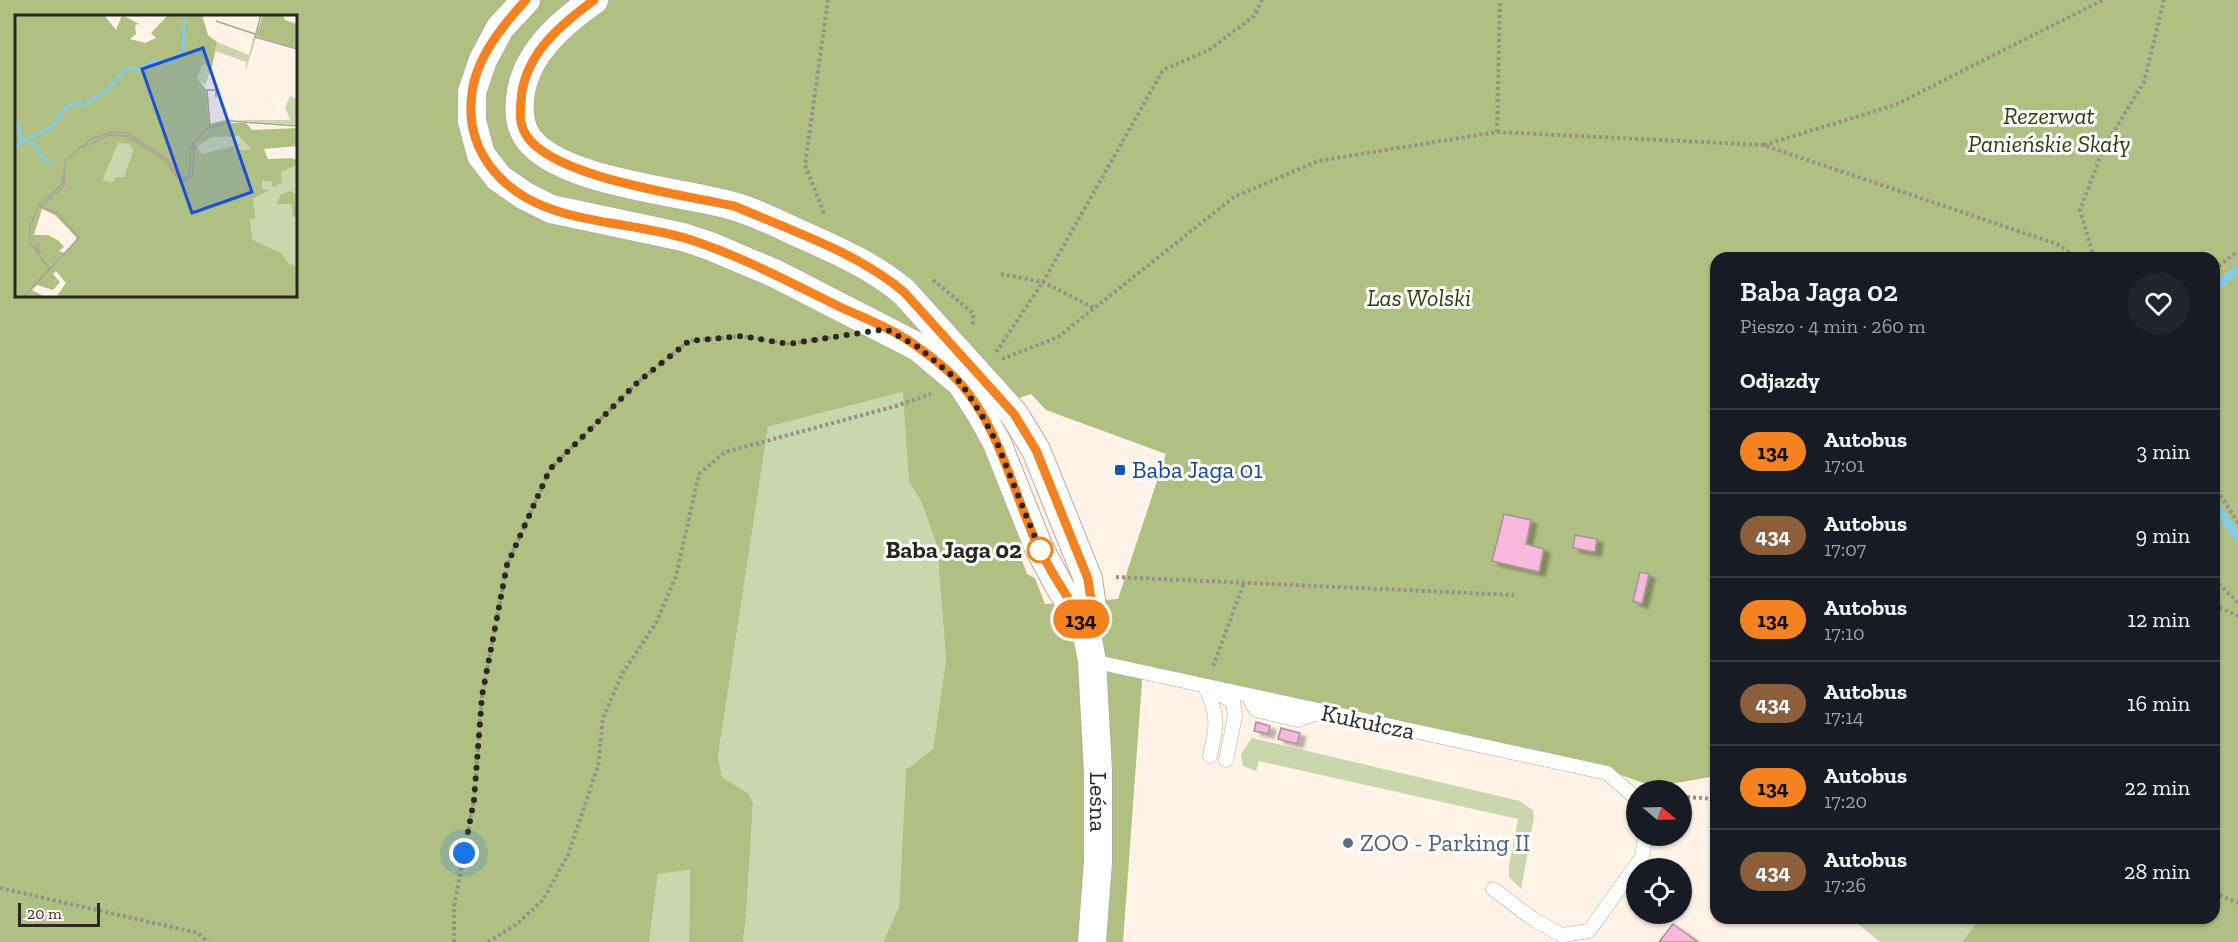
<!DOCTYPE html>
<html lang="pl">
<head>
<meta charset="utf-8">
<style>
	:root { --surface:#171b24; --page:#20242c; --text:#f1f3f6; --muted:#9ea1a6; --line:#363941 }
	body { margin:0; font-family:"Zilla Slab",serif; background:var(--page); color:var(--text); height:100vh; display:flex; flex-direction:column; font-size:22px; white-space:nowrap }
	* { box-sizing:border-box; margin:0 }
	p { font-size:20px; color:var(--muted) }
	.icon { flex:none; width:33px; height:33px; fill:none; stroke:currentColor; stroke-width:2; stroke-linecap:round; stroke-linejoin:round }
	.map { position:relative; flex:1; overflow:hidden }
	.sheet { position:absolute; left:1710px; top:252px; width:510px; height:672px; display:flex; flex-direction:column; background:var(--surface); border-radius:18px; box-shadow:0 2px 4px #0004 }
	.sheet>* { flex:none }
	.badge { padding:0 12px; border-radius:20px; font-size:21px; line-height:39px }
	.needle { width:39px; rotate:109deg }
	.fabs { position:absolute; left:1626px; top:780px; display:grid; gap:12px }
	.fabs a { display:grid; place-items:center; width:66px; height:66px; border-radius:50%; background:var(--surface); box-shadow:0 2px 4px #0004; font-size:30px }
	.scale { position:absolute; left:18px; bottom:15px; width:82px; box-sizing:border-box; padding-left:6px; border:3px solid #2d2722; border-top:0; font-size:16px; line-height:21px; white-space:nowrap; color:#2d2722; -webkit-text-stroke:4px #fff; paint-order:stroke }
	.you { position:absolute; width:30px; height:30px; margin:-15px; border:4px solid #fff; border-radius:50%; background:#1a73e8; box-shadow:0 0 0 9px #1a73e833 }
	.map>.badge { position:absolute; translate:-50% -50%; box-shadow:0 0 0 3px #fff }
	h2 { padding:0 30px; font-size:22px; line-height:54px }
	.round { display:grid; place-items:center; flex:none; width:63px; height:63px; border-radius:32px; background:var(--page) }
	.headline { display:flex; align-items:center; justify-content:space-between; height:102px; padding:0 30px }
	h1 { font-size:28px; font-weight:600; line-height:45px }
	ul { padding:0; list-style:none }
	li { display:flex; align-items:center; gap:18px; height:84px; padding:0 30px; border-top:2px solid var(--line) }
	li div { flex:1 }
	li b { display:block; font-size:22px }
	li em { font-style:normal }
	li .badge { min-width:66px; font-weight:700; text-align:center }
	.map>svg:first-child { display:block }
</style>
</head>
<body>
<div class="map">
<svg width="2238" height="942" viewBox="0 0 2238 942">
	<defs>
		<filter id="shadow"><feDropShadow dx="6" dy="4" stdDeviation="1.5" flood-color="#0004"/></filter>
	</defs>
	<rect width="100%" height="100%" fill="#fff2e6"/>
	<path fill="#cad6ac" d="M904,392L909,482L921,501L937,546L946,659L933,749L906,771L899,907L883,942H743L746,917L753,804L749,794L722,777L718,757L768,427Z
		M1252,738L1520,801L1533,810L1534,817L1521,889L1509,877V866L1518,819L1259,761L1256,771L1243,766L1241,754Z
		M690,870L689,942H649L658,874Z
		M1851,918H1980L1962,942H1880Z"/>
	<path fill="#b0c083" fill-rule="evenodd" d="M0,0H2238V942H1962L1980,918H2214V258H1716V776L1654,787L1621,775L1446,734L1143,668L1123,942H883L899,907L906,770L933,749L946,659L937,546L921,501L909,482L903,392L768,427L718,757L722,777L749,794L753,804L746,917L743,942H689L690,870L658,874L649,942H0ZM16,16H296V296H16ZM1031,394L1046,410L1166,454L1118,599L1045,604L1035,578L1027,574L1020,555L1022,543L972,414Z"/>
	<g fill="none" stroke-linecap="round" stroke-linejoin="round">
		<path stroke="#81cce9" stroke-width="8" d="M2214,289L2238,269
			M2214,503L2238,538"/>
	</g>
	<path fill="#f7b8db" stroke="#a5939c" stroke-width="1.5" filter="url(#shadow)" d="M1504,514L1531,520L1526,544L1544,549L1539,572L1492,561Z
		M1575,535L1597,539L1595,552L1573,548Z
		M1640,572L1649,574L1642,604L1633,601Z
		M1256,722L1270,726L1268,734L1254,731Z
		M1281,728L1300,733L1297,744L1278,739Z
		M1673,924L1698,942H1659Z"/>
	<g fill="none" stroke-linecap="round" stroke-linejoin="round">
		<defs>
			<path id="lane" d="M1092,661L1607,773L1636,798
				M1205,687C1219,715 1217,726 1210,756
				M1218,693L1233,702L1235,716L1226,760
				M1248,696L1256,710L1298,720L1318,713
				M1493,889L1533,919L1562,935L1589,931L1642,857L1645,836"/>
			<g id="street">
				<path id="s1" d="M526,0L500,28L483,60L472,92V121L481,155L499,178L525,196L551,209L683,237L710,246L776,274L918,347L961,383L981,414L997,443L1038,546L1061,589L1085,624L1092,661L1098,772V861L1092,942"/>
				<path d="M594,0C560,24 524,55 520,99C519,111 519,123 526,135C554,182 682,191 733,206C755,212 776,223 796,232C834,249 872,265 904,292L1014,414L1036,450L1088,579L1091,600L1085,624"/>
			</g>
		</defs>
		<use href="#lane" stroke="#b9ab9c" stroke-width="15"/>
		<use href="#street" stroke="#b9ab9c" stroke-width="30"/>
		<path stroke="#998f87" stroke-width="4" stroke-dasharray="3 3" stroke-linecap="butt" d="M1497,132L1500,0
			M1764,145L1895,105L2103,0
			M824,213L805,165L828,0
			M2094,258L2080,210L2103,149L2144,82L2164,0
			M2214,270L2238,251
			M1001,274L1043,282L1094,308
			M933,280L973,313V326
			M996,352L1043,282L1163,70L1209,50L1254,16L1262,0
			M1002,359L1058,337L1234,197L1318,161L1497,132L1763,145L2057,244L2078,258
			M2214,485L2238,523
			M1116,577L1514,595
			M2214,580L2238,602
			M2214,605L2238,616
			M1213,666L1244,583
			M1682,800L1686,797L1716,799
			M0,888L198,933L208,942
			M2214,893L2238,903
			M454,942V907L474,799L482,696L507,565L550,469L638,382L689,341L742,336L788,344L835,337
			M488,942L517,924L543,900L568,855L598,766L603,718L622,674L656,623L676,576L699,474L725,452L896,406L931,394"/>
		<use href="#lane" stroke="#fff" stroke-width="14"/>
		<use href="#street" stroke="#fff" stroke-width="28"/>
	</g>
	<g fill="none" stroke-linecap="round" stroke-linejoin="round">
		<defs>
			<path id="line" d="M526,0C503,25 476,58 472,93C464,149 500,191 551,209C596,225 646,225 691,240C743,257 791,283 840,307C866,319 896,330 919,348C933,358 949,371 960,383C999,427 1013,492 1037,544C1050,572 1068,598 1085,624L1091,600L1088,579L1036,450L1014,414L904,292C860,255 803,235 751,213L734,206C685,195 553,178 526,135C519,124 520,112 521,100C524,55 560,25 594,0"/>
		</defs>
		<use href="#line" stroke="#fff" stroke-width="14"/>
		<use href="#line" stroke="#f58220" stroke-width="9"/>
		<path stroke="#2d2722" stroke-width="6" stroke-dasharray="0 10.8" d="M464,853L474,800L482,696L507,565L550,469L638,382L689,341L742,336L788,344L886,329L918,347L961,383L981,414L997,443L1040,550"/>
	</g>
	<rect fill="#1a4fb4" stroke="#fff" stroke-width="2" x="1114" y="464" width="12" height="12" rx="3"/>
	<circle fill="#fff" stroke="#f58220" stroke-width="3" cx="1040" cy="550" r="12"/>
	<circle fill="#5c6f8a" stroke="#fff" stroke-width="2" cx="1348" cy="843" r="6"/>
	<g text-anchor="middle" stroke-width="6" stroke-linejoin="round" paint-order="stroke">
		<g font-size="24" font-style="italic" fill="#313b0c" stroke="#fff">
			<text x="2049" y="124">Rezerwat<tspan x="2049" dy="28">Panieńskie Skały</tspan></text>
			<text x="1419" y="306">Las Wolski</text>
		</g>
		<g font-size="24" fill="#164399" stroke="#fff" text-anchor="start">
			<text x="1132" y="478">Baba Jaga 01</text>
		</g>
		<g font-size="24" font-weight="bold" fill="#2d2722" stroke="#fff" text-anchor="end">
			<text x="1022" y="558">Baba Jaga 02</text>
		</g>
		<g font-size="24" fill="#2d2722" stroke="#fff">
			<text transform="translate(1368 722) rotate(12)" y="8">Kukułcza</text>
			<text dy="8" stroke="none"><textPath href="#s1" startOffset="1164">Leśna</textPath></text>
		</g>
		<g font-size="24" fill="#4e5e75" stroke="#fff" text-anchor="start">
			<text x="1360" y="851">ZOO - Parking II</text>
		</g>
	</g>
	<g transform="translate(15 15)">
		<rect width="282" height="282" fill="#fff2e6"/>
		<path d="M238,22L241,23L230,58L231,47L200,36L202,27L234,40ZM188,49L197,52L190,70L182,63ZM275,81L282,84V110L218,105H275L270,92ZM215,120L224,121L237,134L218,136L227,128L187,139L182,131L198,122ZM103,128L114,129L118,135L109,162L97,169L88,165ZM282,150V181L266,179L261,189H276L278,202H282V251L278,252L238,225L235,205L241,202L238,184L255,175L247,173L249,166H256L258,173L266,157Z" fill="#cad6ac"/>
		<path d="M0,0H89L101,15L107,0L124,9L120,10L121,19L115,24L130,28L141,23L136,18L153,0H187L193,20L202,27L197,52L188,49L182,63L191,74L194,109L215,104V108H231L237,115L282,113V131L249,134L253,144L276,143L282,145V150L266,157L267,167L258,173L256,166H248L247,173L255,175L238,184L241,202L235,205L238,225L266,238L274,249L282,251V282H41L51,268L41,256L38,259L45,267L38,275L22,270L17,275L30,282H0ZM224,121L236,134L218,136L228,128L187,139L182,131L198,122ZM103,128L114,129L118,135L109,162H101L97,168L88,165ZM27,194L40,200L62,223L50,238L44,236L49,232L44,226L33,220H19ZM248,0H268L270,5L282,9V34L241,21ZM276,176L282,181V202H278L276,189H261L266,179Z" fill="#b0c083" fill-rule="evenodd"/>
		<path fill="none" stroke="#81cce9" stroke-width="3" d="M0,104L7,126M17,127L34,149M0,131L35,113L50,94L61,88L69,90L91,76L112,53L124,55L139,46L156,48L168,35L170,0"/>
		<path fill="none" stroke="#aba198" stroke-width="1.5" d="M246,0L240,22L282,34M201,6L240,19M195,113L192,75H201V82M67,133L94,120L111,121L148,143L163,163L172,166L178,160L179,131M26,192L49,171L50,157M22,240L25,237L23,229L20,231L24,238M35,255L15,228V212L23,191L47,169L51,145L76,124L96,117L112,118L150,142L162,159L171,163L175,158V133L191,114L216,106L282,111M8,282L64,223L42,198L24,191"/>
		<path fill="#1d4ed8" fill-opacity="0.15" stroke="#1d4ed8" stroke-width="3" d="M188,33L237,177L177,198L127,54Z"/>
		<rect width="282" height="282" fill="none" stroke="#2d2722" stroke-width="3"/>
	</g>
</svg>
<div class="fabs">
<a><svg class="needle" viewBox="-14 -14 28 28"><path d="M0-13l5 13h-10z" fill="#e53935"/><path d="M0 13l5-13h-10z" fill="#9ea1a6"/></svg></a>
<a><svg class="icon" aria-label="locate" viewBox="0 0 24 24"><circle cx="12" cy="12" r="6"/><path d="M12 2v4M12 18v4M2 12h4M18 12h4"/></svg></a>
</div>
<div class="scale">20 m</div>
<div class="you" style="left:464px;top:853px"></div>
<b class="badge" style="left:1081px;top:619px;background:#f58220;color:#111">134</b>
<section class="sheet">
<div class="headline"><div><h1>Baba Jaga 02</h1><p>Pieszo · 4 min · 260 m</p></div><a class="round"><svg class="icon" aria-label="heart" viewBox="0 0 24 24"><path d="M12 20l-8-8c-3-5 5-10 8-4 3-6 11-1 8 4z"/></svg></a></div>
<h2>Odjazdy</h2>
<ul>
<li><span class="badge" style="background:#f58220;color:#111">134</span><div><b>Autobus</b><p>17:01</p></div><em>3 min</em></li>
<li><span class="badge" style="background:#8b5e3c;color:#fff">434</span><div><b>Autobus</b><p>17:07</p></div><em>9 min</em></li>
<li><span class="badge" style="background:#f58220;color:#111">134</span><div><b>Autobus</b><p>17:10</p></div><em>12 min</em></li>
<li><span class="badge" style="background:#8b5e3c;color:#fff">434</span><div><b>Autobus</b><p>17:14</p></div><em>16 min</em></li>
<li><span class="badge" style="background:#f58220;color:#111">134</span><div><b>Autobus</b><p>17:20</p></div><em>22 min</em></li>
<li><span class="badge" style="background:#8b5e3c;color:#fff">434</span><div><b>Autobus</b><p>17:26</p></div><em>28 min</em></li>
</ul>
</section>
</div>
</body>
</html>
